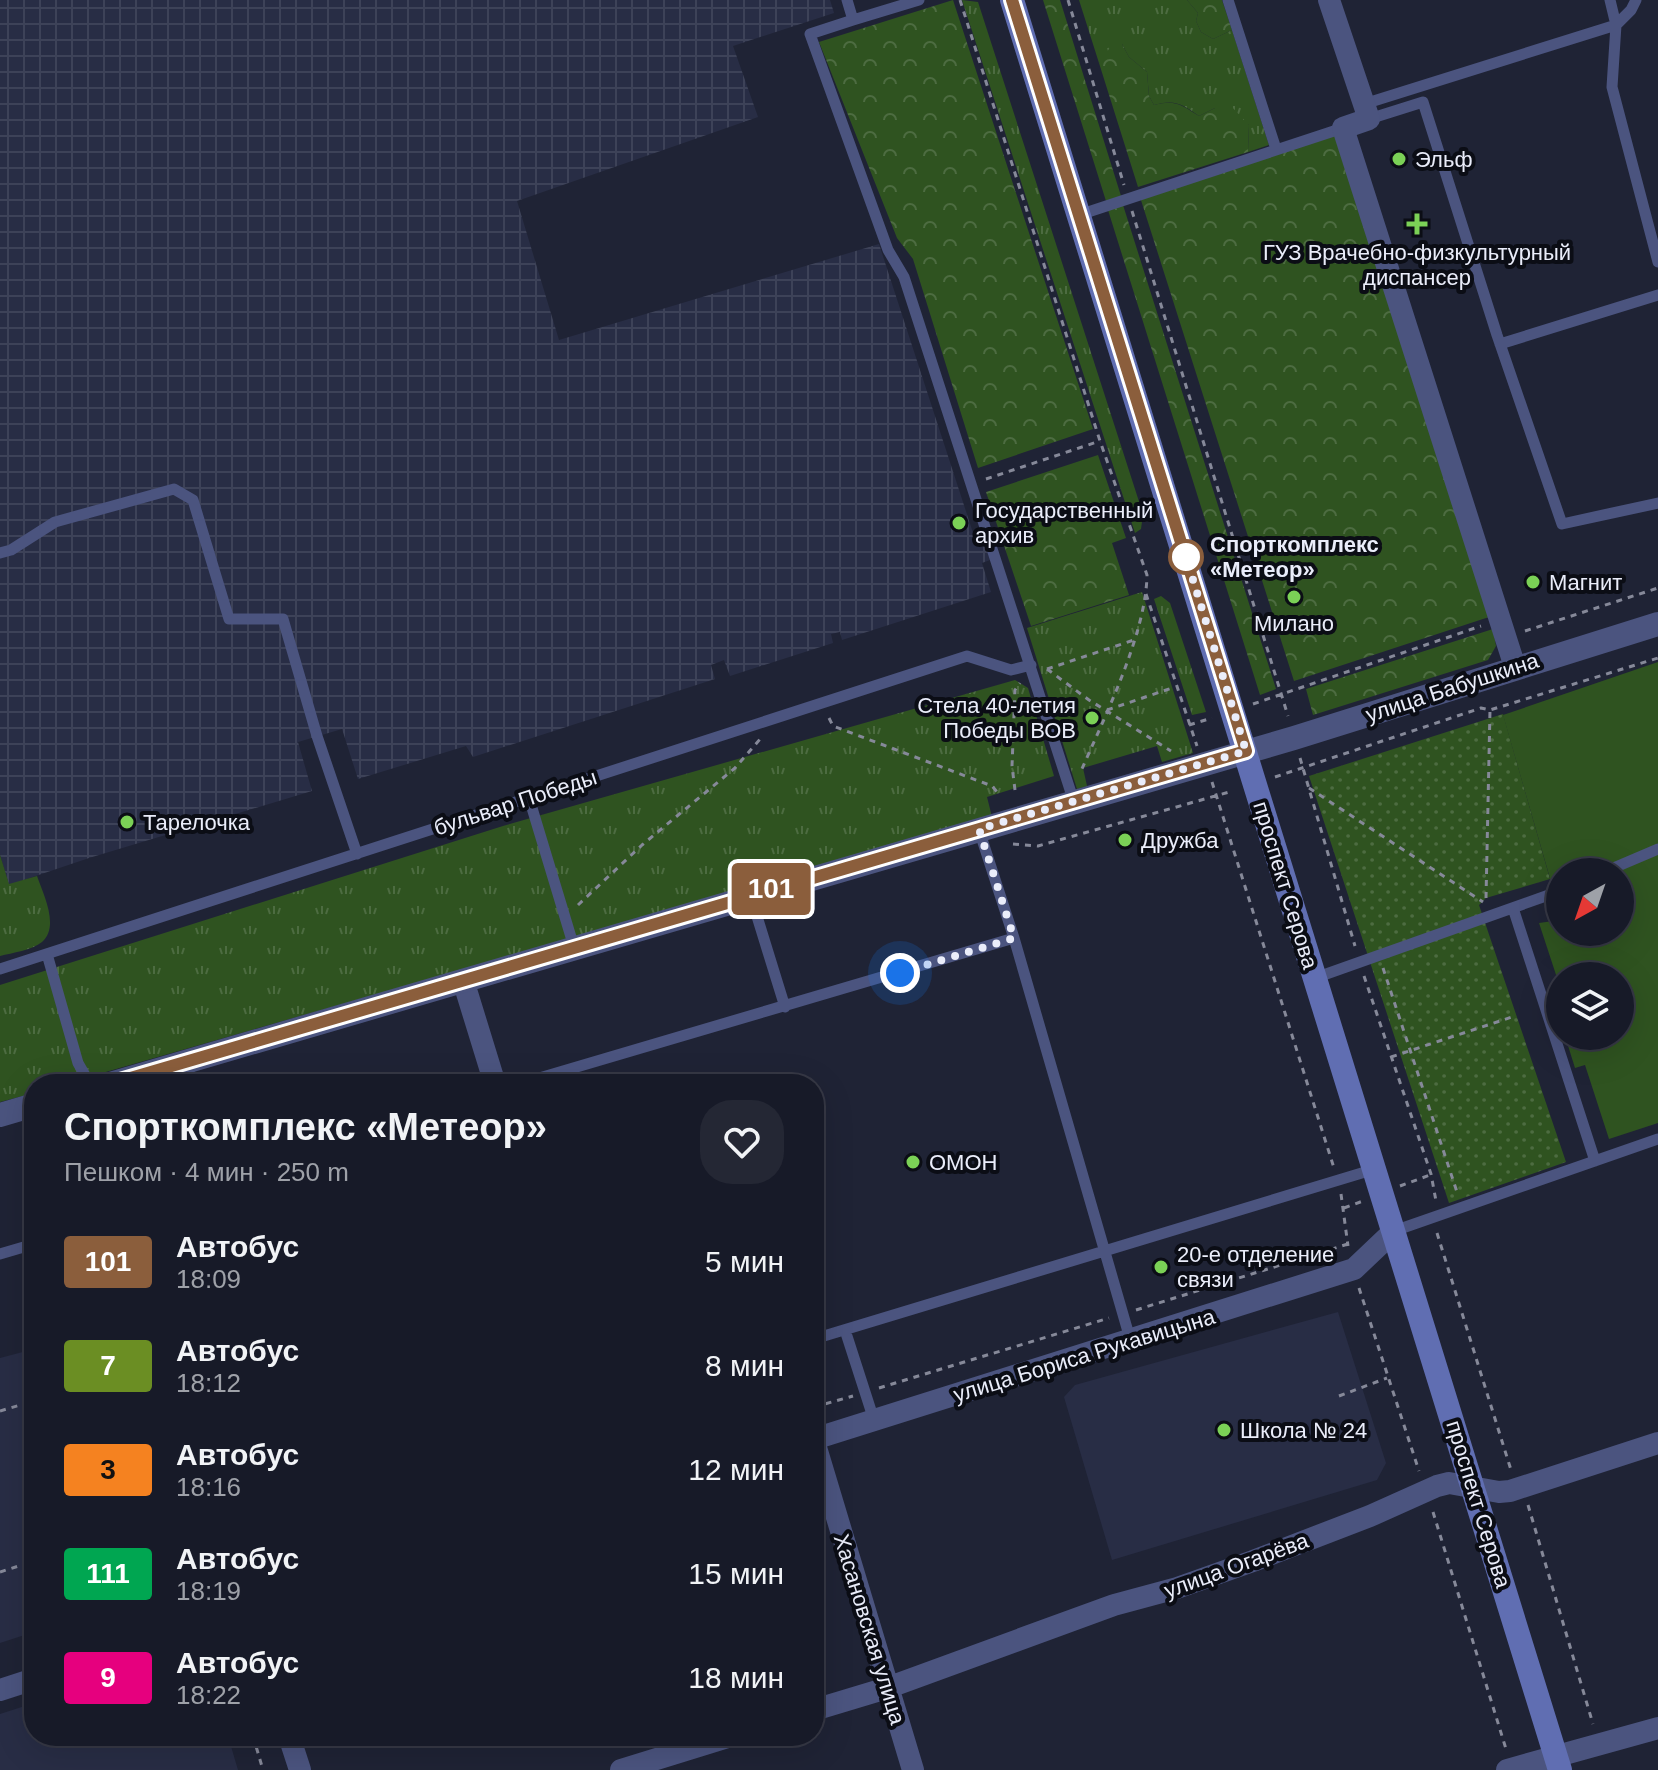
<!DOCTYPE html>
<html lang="ru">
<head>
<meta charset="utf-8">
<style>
	:root { --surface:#171a28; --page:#242734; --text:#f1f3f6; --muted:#9ea1a8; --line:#363845 }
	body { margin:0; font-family:Helvetica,sans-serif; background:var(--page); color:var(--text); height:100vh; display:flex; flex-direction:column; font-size:30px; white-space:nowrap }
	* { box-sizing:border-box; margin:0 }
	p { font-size:26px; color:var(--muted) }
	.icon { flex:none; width:44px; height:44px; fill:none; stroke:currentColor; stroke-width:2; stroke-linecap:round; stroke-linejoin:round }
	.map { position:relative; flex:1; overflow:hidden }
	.sheet { position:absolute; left:24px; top:1074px; width:800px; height:672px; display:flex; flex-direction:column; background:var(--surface); border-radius:32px; box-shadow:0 8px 32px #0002,0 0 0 2px var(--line) }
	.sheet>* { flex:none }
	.badge { padding:0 16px; border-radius:6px; font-size:28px; line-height:52px }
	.needle { width:52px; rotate:220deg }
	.fabs { position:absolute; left:1546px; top:858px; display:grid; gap:16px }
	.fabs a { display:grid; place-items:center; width:88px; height:88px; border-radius:50%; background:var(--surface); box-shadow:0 8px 32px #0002,0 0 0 2px var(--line); font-size:40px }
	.you { position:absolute; width:40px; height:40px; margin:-20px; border:6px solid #fff; border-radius:50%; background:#1a73e8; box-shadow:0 0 0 12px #1a73e833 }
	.map>.badge { position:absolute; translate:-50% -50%; box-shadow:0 0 0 4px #fff }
	.round { display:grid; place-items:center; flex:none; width:84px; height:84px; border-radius:32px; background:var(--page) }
	.overview { display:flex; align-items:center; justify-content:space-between; height:136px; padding:0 40px }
	h1 { font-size:38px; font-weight:700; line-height:60px }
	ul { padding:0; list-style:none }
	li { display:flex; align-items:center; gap:24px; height:104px; padding:0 40px }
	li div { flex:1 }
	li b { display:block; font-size:30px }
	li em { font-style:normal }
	li .badge { min-width:88px; font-weight:700; text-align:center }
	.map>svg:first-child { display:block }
</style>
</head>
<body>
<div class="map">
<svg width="1658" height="1770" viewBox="0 0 1658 1770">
	<defs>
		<pattern id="industrial-grid" width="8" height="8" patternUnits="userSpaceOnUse" patternTransform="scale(2)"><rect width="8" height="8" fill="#282d45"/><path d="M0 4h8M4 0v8" fill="none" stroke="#3d4258"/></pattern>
		<pattern id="grass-tufts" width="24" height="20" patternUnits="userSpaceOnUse" patternTransform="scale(2)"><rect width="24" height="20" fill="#2f5320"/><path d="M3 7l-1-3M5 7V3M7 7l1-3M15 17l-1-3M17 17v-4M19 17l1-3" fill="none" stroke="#4d6c41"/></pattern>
		<pattern id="forest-crowns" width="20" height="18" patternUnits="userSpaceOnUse" patternTransform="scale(2)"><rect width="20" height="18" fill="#2f5320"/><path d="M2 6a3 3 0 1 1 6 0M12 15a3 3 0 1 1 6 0" fill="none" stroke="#4d6c41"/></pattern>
		<pattern id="park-dots" width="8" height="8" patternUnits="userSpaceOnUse" patternTransform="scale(2)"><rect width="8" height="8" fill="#2f5320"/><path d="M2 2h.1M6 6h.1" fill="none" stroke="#4d6c41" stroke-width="1.8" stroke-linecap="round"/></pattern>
	</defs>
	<rect width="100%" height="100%" fill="#1f2335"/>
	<path fill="#282d45" d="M1338,1312L1386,1463L1377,1480L1112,1560L1064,1397L1075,1385Z
		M34,1349V1632L0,1643V1358Z
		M34,1703V1736H228L238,1770H0V1714Z"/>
	<path fill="url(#industrial-grid)" d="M0,0H830L834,13L733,46L758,117L517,201L559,340L879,244L974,536L982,534L990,560L982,563L991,592L842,640L840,632L831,634L833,643L730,676L724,660L711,665L715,679L473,757L466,746L358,779L342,729L298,742L312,791L89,858L9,885L0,855Z"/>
	<path fill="url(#grass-tufts)" d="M962,0L978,2L1143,514L1141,529L1135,533Z
		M1079,0H1187L1198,13L1196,21L1201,32L1213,39L1232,30L1269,145L1248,152L1249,125L1215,108L1199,116C1182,104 1175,99 1154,105L1149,96L1147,72L1129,57L1122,44L1099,63Z
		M1142,592L1193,753L1162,762L1157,746L1083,768L1087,786L1077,789L1027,628Z
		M1161,596L1170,603L1206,712L1192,715L1154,599Z
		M1015,680L1028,688L1054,776L987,797L992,817L64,1084H34V1093L0,1102V985L503,826Z
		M0,855L9,884L37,876C43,894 60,926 42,942C32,950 12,953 0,956Z"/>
	<path fill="url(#forest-crowns)" d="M953,0L1093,429L978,468L913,259L897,238L819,42Z
		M1043,0H1060L1121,196L1106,201Z
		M1187,0H1222L1232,30L1213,39L1201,32L1196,21L1198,13Z
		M1114,42L1122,44L1129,57L1147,72L1149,96L1154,105C1175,99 1182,105 1199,116L1215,108L1231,106L1249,125L1248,152L1138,187L1099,63Z
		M1339,134L1489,617L1294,681L1140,197Z
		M1123,205L1276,689L1260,695L1108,210Z
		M1098,455L1126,538L1112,543L1129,595L1031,626L986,492Z
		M1493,629L1496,646L1488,660L1313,715L1306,689Z"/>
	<path fill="url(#park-dots)" d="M1503,714L1550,879L1486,898L1479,905L1566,1162L1449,1203L1309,776Z"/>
	<path fill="#2f5320" d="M1658,662V1123L1609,1139L1585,1065L1575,1068L1565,1036H1620V976H1560V987L1539,923L1560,920V932H1620V872H1560V913L1503,715Z"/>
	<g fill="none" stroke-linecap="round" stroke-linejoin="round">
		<path stroke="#868999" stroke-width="3" stroke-dasharray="6 6" stroke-linecap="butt" d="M960,0L1100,441L1147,575C1146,634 1105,716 1081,771
			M1068,0L1124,185
			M1132,211L1288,716
			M986,479L1100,441
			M1146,594L1197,746
			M1525,631L1658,588
			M1047,669L1089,700L1171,751
			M1047,669L1134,640
			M1253,704L1481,626
			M1107,710L1175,687
			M829,718L833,726L992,786L998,793
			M1189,725L1212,718
			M1300,758L1355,946
			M1275,777L1481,708L1490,710L1658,658
			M1212,782L1334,1168
			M1309,788L1483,902
			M1015,790L1012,766L1015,690L1020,683
			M1013,844L1038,846L1233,791
			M1486,898L1490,710
			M578,905L642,845L735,768L761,738
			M1383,968L1457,1192
			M1364,976L1431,1174L1436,1201
			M1391,1057L1515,1016
			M1400,1186L1430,1175
			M1341,1194L1348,1246
			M1344,1208L1363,1201
			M1437,1233L1511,1470
			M1359,1288L1419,1471
			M1136,1310L1348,1244
			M879,1388L1109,1318
			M1339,1396L1387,1378
			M814,1407L853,1396
			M0,1411L34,1401
			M1528,1505L1593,1724
			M1433,1512L1506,1749
			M0,1572L34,1561
			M253,1736L263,1770"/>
		<path stroke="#4b547f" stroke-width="11" d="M847,0L853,20L810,34L888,250L904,277L1074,802
			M1228,0L1276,149
			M1610,0L1616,25L1612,87L1658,262
			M853,20L919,0
			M1364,104L1616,25L1631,10L1636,0
			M1369,119L1423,102L1497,335L1562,524L1658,503
			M1079,215L1343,128
			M1500,344L1658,295
			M0,553L11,550L55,522L174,489L193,500L229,619H283L317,736L357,854
			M529,798L574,947
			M979,830L1014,938L1131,1342
			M1604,872L1658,849
			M751,897L785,1007
			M1513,908L1595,1161
			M47,954L78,1063L90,1084
			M0,969L967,656L1011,670L1031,665
			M1315,978L1560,891
			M186,1061L192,1084
			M519,1084L1014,938
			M1394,1231L1658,1139
			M0,1254L34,1244
			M845,1330L874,1420
			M814,1339L1375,1169"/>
		<path stroke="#4b547f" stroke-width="22" d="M1329,0L1369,119L1343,128L1515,667
			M463,980L495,1084
			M814,1439L1354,1269L1394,1231
			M814,1441L913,1770
			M0,1690L34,1679
			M814,1710L887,1688L1114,1605L1177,1588L1253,1561L1370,1516L1437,1486L1449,1483L1499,1492L1510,1491L1658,1443
			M289,1736L300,1770
			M621,1770L731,1736
			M1507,1770L1658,1728"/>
		<path stroke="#4b547f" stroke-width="24" d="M110,1084L1294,738L1658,624
			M0,1115L34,1105"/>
		<path stroke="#606eb2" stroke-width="24" d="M1012,0L1560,1770"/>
	</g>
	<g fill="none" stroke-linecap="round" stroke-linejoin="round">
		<defs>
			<path id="line" d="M110,1084L1246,751L1012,0"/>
		</defs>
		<use href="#line" stroke="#fff" stroke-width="18"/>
		<use href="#line" stroke="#8b5e3c" stroke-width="12"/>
		<path stroke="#eaedfa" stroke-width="8" stroke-dasharray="0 14.4" d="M900,973L1014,938L979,829L1246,751L1185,554L1186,557"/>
	</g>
	<g fill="#7bd156" stroke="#0b0d15" stroke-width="3">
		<circle cx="1399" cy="159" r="8"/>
		<path d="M1413 212h8v8h8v8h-8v8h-8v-8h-8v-8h8z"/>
		<circle cx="959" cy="523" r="8"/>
		<circle cx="1533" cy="582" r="8"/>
		<circle cx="1294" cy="597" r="8"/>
		<circle cx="1092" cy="718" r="8"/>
		<circle cx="127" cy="822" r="8"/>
		<circle cx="1125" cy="840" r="8"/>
		<circle cx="913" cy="1162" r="8"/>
		<circle cx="1161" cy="1267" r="8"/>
		<circle cx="1224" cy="1430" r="8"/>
	</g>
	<circle fill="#fff" stroke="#8b5e3c" stroke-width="4" cx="1186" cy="557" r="16"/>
	<g text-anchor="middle" stroke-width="8" stroke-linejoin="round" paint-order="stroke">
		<g font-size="22" fill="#eaedfa" stroke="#0b0d15" text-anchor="start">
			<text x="1415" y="167">Эльф</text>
			<text x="1417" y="260" text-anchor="middle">ГУЗ Врачебно-физкультурный<tspan x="1417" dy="25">диспансер</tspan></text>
			<text x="975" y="518">Государственный<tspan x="975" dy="25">архив</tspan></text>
			<text x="1549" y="590">Магнит</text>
			<text x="1294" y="631" text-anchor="middle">Милано</text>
			<text x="1076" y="713" text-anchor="end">Стела 40-летия<tspan x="1076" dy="25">Победы ВОВ</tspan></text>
			<text x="143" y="830">Тарелочка</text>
			<text x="1141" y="848">Дружба</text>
			<text x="929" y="1170">ОМОН</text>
			<text x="1177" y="1262">20-е отделение<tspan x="1177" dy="25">связи</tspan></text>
			<text x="1240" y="1438">Школа № 24</text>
		</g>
		<g font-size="22" font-weight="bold" fill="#eaedfa" stroke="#0b0d15" text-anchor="start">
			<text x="1210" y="552">Спорткомплекс<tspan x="1210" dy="25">«Метеор»</tspan></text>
		</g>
		<g font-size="22" fill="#eaedfa" stroke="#0b0d15">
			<text transform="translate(1452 687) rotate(-18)" y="8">улица Бабушкина</text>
			<text transform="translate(515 802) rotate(-18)" y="8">бульвар Победы</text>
			<text transform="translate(1286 885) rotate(73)" y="8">проспект Серова</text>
			<text transform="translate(1084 1355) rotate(-17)" y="8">улица Бориса Рукавицына</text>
			<text transform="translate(1479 1504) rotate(73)" y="8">проспект Серова</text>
			<text transform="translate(1236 1565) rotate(-20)" y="8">улица Огарёва</text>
			<text transform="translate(870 1629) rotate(73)" y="8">Хасановская улица</text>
		</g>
	</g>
</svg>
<div class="fabs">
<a><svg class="needle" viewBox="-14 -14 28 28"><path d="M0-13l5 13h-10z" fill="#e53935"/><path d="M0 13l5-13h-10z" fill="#9ea1a8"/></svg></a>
<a><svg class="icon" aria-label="layers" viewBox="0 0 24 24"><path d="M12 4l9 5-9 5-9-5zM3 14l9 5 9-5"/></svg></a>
</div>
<div class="you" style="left:900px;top:973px"></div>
<b class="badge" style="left:771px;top:889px;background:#8b5e3c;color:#fff">101</b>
<section class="sheet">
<div class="overview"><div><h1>Спорткомплекс «Метеор»</h1><p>Пешком · 4 мин · 250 m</p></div><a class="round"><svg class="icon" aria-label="heart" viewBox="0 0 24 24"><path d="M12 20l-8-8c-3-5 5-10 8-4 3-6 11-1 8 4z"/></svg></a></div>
<ul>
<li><span class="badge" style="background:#8b5e3c;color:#fff">101</span><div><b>Автобус</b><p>18:09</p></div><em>5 мин</em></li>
<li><span class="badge" style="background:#6b8e23;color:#fff">7</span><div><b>Автобус</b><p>18:12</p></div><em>8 мин</em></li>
<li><span class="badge" style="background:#f58220;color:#111">3</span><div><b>Автобус</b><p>18:16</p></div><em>12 мин</em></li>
<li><span class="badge" style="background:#00a651;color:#fff">111</span><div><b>Автобус</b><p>18:19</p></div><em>15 мин</em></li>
<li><span class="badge" style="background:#e6007e;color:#fff">9</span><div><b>Автобус</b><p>18:22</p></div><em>18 мин</em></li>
</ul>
</section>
</div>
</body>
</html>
